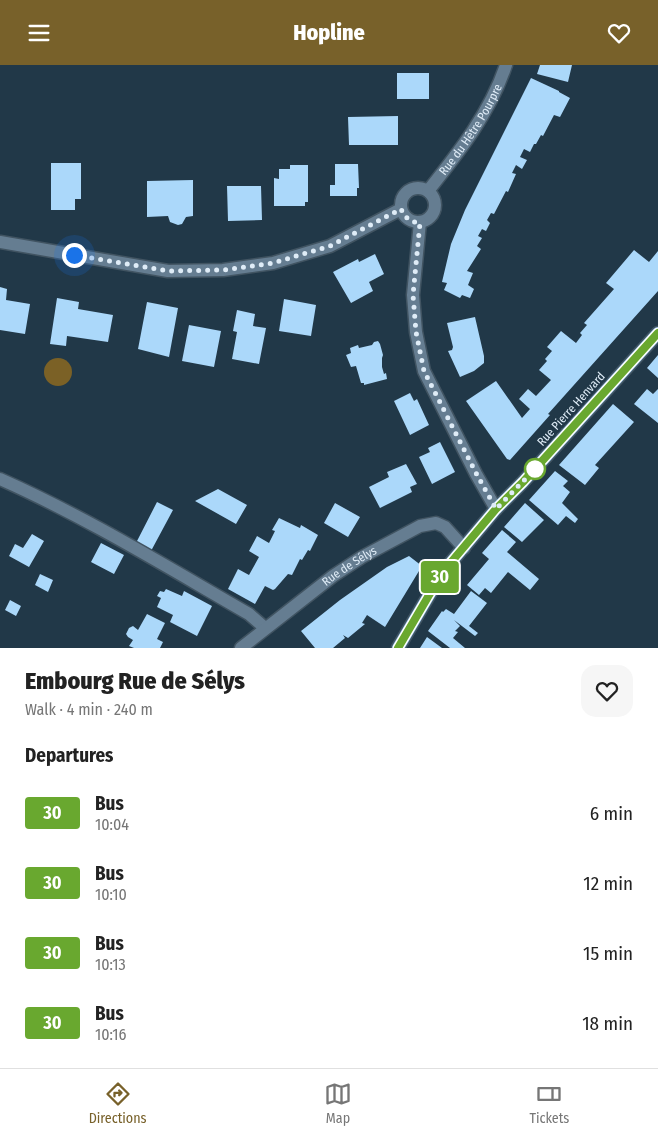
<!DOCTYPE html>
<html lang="en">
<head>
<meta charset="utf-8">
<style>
	:root { --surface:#fff; --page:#f6f6f6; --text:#222; --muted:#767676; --line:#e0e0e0; --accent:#78612a }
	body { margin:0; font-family:"Fira Sans Condensed",sans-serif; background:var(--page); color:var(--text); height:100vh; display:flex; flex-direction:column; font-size:19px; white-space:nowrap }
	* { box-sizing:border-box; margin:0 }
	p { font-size:16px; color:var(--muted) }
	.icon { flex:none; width:28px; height:28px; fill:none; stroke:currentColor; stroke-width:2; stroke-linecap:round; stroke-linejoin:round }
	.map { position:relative; height:583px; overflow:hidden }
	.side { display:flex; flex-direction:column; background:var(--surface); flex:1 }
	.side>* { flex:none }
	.badge { padding:0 10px; border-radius:4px; font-size:18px; line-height:32px }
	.you { position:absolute; width:25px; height:25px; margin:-12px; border:4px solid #fff; border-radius:50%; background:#1a73e8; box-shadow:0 0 0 8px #1a73e833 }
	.map>.badge { position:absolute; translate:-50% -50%; box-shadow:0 0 0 2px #fff }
	h2 { padding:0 25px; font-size:19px; line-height:45px }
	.round { display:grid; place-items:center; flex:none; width:52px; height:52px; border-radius:15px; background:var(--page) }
	.headline { display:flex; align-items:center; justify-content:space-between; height:85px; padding:0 25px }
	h1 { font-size:24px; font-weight:800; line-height:38px }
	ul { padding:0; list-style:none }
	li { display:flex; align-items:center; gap:15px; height:70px; padding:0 25px }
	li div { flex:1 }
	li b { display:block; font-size:19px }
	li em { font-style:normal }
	li .badge { min-width:55px; font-weight:700; text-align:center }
	header { display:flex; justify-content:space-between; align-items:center; height:65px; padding:0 25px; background:var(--accent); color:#fff; font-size:22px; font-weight:800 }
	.menu { display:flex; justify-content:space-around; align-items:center; height:70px; border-top:1px solid var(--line); background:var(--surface); font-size:14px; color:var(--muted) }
	.menu a { display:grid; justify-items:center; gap:2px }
	.menu .on { color:var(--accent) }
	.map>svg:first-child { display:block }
</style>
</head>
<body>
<header><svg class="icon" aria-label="menu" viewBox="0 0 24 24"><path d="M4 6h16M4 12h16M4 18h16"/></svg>Hopline<svg class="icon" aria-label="heart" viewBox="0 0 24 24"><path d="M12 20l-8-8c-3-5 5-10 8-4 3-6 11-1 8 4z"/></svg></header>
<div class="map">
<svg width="658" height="583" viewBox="0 0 658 583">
	<rect width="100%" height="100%" fill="#213848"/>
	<path fill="#7b6126" d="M44 307a14 14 0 1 1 28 0a14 14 0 1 1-28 0Z"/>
	<path fill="#abd8fa" d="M540,0H572L568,17L537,9Z
		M397,8H429V34H397Z
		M531,13L559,26V27L570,33L560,52L554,50L543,71L541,70L536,79H534L530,87L524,84L520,92L527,95L522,104L516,100L512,108L516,109L508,127L506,126L494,149L491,148L487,155L490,158L486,166L482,164L478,171L482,173L477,181L481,184L467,206L473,208L468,220L474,224L470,233L462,230L460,233L444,225L447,218L442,217L451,179L465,145Z
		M398,51V80H349L348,52Z
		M51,98H81V134H75V145H51Z
		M335,99H358L359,123H357V131H330V120H335Z
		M290,100H308V137H305V141H274V113L279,114V104H290Z
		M193,115V151L186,152L182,159L178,160L170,157L168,151L147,152V116Z
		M227,121H261L262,155L228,156Z
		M634,185L649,197L658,186V226L548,349L550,350L510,395L507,394L466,336L496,316L522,353L530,344L519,334L528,324L536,331L551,315L539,305L547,296L545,294L552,286L547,282L561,266L576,278L582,270L580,268L587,260L584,258L614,224L606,218Z
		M375,189L384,209L369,217L373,226L351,238L333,207L358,194L359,197Z
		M0,222L7,224L6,235L30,239L25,269L0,265Z
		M57,233L79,237L78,244L113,250L108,277L67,271L66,281L50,279Z
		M284,234L316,240L311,271L279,266Z
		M147,237L178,243L169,292L138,284Z
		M237,245L255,249L253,261L266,263L259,299L232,294L237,267L233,266Z
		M475,252L484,291V298L474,306L460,312L448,286L452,285L453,282L447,258Z
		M189,260L221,266L214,302L182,296Z
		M378,276L380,279L383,290L382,293V302L384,309L386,308L387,314L364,320V318H361L356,301L351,302L346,290L351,288L350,283L358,280L359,283L372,280L374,277Z
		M658,290V313L647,303Z
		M647,324L653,329L658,324V358L634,339Z
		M410,328L414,336L417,334L429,360L410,370L394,336Z
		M613,339L634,357L595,400L599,403L585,420L559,400Z
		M440,377L455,407L432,419L419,392L430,387L428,383Z
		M406,399L417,419L410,422L412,427L380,443L369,422L389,412L387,407Z
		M555,406L568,416L563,421L570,427L562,438L578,454L575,458L566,451L558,460L529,435Z
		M218,424L247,440L236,459L195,436Z
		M157,437L173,445L151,486L136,478Z
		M335,438L360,452L348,472L324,458Z
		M525,438L544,455L522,477L504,462Z
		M279,453L300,463L301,460L318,470L310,486L308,485L302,495L300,494L292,510L288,509L275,524L273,525L265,521L255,539L228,524L238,504L249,510L259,492L249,486L257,471L269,478L275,466L272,465Z
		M502,465L516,477L507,487L539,514L530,525L508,507L491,528L485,523L479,530L467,520L489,494L482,488Z
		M32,469L44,476L29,502L9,491L15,479L23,483Z
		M101,478L124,490L114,509L91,497Z
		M409,491L422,501L385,562L367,550L362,558L365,559L348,573L343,570L345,573L333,583H315L301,566L340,535L387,502Z
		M40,509L53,515L48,527L35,520Z
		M166,524L182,531L184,526L212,541L197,571L170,557L173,550L157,542L161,533L157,531L160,526L164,527Z
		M471,526L487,538L469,561L478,568L475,571L454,555L460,561L455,566L458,567L453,573L465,583H450L428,566L442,546L443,547L446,544L454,549Z
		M10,535L21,541L16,551L5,545Z
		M147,549L165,558L157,574L163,577L160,583H134L129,581L133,575L128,572L126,569L129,563L133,561L138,565Z
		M427,572L442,583H420Z"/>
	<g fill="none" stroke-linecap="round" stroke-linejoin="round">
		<defs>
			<g id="minor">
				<circle cx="418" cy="140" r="17"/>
				<path id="s1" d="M428,126C459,87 490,48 506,0"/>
				<path d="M420,157L413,230L416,267L424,306L476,409L496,444"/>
				<path d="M0,177L168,206L223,205L273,198L330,181L401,144"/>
				<path d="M0,414C86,452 167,502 249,549L265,563"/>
				<path id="s2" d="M241,583L333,511L362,492L420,461L436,458L445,462L464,483"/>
			</g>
			<path id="major" d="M398,583L442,508L496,444L523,417L658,268"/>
		</defs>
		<use href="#minor" stroke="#415462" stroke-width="15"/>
		<use href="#major" stroke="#415462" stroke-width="15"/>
		<use href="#minor" stroke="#657d91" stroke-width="12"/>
		<use href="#major" stroke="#74a9d1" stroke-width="12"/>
	</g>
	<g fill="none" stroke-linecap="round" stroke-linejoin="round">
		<defs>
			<path id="line" d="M398,583L442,508L496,444L523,417L658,268"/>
		</defs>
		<use href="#line" stroke="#fff" stroke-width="11"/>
		<use href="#line" stroke="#69a82f" stroke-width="8"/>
		<path stroke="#dfecf7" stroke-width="5" stroke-dasharray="0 9" d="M74,190L168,206L223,205L273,198L330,181L401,144C405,153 410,157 420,158L413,230L416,267L424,306L476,408L496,444L535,404"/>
	</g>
	<circle fill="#fff" stroke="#69a82f" stroke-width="2.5" cx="535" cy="404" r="10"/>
	<g text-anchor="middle" stroke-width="5" stroke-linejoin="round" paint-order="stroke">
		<g font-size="12" fill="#dfecf7" stroke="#213848">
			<text dy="4" stroke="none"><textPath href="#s1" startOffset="75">Rue du Hêtre Pourpre</textPath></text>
			<text transform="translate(571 344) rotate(-48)" y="4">Rue Pierre Henvard</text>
			<text dy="4" stroke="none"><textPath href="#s2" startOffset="136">Rue de Sélys</textPath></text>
		</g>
	</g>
</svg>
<div class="you" style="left:74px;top:190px"></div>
<b class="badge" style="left:440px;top:512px;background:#69a82f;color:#fff">30</b>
</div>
<section class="side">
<div class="headline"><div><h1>Embourg Rue de Sélys</h1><p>Walk · 4 min · 240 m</p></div><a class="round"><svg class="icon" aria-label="heart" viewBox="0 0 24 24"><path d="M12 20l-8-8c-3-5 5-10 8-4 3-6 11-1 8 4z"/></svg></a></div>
<h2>Departures</h2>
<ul>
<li><span class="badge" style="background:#69a82f;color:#fff">30</span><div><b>Bus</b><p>10:04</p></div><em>6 min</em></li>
<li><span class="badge" style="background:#69a82f;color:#fff">30</span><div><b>Bus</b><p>10:10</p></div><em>12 min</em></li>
<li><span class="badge" style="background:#69a82f;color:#fff">30</span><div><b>Bus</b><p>10:13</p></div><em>15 min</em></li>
<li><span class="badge" style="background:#69a82f;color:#fff">30</span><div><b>Bus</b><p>10:16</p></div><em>18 min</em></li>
</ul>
</section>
<nav class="menu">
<a class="on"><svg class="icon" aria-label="directions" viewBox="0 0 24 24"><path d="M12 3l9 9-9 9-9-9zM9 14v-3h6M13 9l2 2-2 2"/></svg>Directions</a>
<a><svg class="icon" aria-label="map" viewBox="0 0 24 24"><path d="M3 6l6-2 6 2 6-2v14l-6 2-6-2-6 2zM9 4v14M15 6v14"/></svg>Map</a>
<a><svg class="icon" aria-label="tickets" viewBox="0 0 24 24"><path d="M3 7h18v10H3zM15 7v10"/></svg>Tickets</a>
</nav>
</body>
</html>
